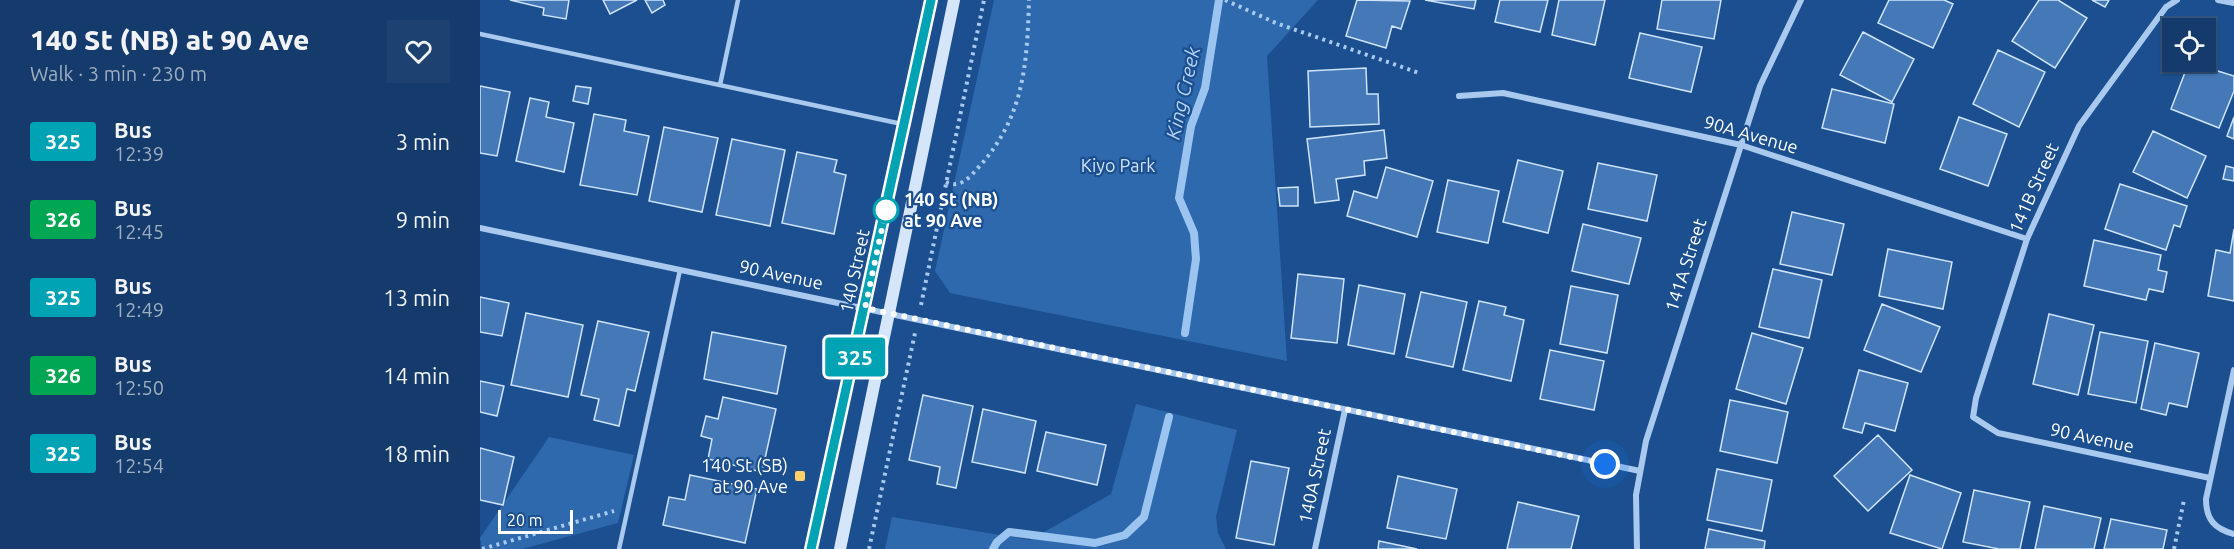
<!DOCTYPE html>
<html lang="en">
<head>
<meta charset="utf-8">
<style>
	:root { --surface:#143b6b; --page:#1d4271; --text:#f1f3f6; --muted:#9dadc1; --line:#33557e }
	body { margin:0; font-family:Ubuntu,sans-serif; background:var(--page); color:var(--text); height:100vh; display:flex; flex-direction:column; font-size:22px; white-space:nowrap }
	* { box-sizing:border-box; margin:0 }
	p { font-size:20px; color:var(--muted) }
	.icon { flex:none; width:33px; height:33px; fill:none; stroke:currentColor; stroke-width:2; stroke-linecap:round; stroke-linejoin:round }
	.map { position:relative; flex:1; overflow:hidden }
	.drawer { display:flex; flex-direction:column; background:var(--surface); width:480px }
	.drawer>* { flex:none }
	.badge { padding:0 12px; border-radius:4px; font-size:21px; line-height:39px }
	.tools { position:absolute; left:1682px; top:18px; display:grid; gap:12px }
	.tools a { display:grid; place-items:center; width:54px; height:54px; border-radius:0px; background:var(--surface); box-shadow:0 2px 4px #0004,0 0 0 2px var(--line); font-size:30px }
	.scale { position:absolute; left:18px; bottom:15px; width:75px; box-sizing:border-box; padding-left:6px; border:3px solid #fff; border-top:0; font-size:16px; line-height:21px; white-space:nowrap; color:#fff; -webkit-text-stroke:4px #1b4f8f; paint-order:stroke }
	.you { position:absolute; width:30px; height:30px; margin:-15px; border:4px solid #fff; border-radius:50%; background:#1a73e8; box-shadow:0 0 0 9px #1a73e833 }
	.map>.badge { position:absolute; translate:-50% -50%; box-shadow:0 0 0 3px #fff }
	.round { display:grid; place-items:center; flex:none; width:63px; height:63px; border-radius:0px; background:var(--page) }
	.summary { display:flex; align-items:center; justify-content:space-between; height:102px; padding:0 30px }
	h1 { font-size:28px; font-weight:800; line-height:45px }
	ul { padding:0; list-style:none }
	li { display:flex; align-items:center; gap:18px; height:78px; padding:0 30px }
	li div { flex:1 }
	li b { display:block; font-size:22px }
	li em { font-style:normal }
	li .badge { min-width:66px; font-weight:700; text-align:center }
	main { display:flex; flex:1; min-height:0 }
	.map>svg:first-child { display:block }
</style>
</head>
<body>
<main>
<section class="drawer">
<div class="summary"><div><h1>140 St (NB) at 90 Ave</h1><p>Walk · 3 min · 230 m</p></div><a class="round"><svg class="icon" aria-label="heart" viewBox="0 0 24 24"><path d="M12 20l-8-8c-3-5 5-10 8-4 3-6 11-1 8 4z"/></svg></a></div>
<ul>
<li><span class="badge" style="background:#00a3b4;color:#fff">325</span><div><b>Bus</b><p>12:39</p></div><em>3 min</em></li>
<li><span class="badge" style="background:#00a651;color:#fff">326</span><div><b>Bus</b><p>12:45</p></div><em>9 min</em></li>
<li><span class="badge" style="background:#00a3b4;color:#fff">325</span><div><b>Bus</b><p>12:49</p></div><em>13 min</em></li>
<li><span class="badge" style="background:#00a651;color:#fff">326</span><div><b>Bus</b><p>12:50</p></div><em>14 min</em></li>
<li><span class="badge" style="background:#00a3b4;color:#fff">325</span><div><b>Bus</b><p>12:54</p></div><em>18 min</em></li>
</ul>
</section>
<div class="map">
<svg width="1754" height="549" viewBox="0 0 1754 549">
	<rect width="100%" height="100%" fill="#1b4f8f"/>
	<path fill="#2e69ad" d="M514,0H838L787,56L807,361L470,293L455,271Z
		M656,404L757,430L736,517L738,533L746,549H405L412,517L550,540L631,494Z
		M69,437L154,455L138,523L42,549H2L0,538Z"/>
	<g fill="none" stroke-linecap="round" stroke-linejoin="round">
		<path stroke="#9cc4f0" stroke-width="8" d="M705,333L716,259L714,233L699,198L711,126L725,88L739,0
			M513,549L517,542L529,532L615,543L645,535L664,517L689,417"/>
	</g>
	<path fill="#4478b7" stroke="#cfe3fa" stroke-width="1.5" d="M30,0H89L86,19L63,15L64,8Z
		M123,0H157L130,14Z
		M165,0H183L185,5L172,13Z
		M877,0L930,1L921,29L912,26L906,48L866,36Z
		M945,0H996L994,9Z
		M1020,0H1068L1060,32L1015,22Z
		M1079,0H1125L1115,45L1072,35Z
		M1182,0H1241L1234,39L1177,29Z
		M1409,0H1464L1473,4L1453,48L1398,23Z
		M1559,0H1578L1607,18L1575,68L1532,41Z
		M1612,0H1629L1625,7Z
		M1383,32L1434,59L1412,102L1360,75Z
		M1160,33L1222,47L1211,92L1149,78Z
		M1518,50L1565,72L1539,127L1493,104Z
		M1709,62L1754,76V91L1739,128L1691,109Z
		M886,68L887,94H898L899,124L830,127L828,71Z
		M0,86L30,92L17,156L0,153Z
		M96,86L111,88L108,104L93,101Z
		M1352,89L1414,104L1405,143L1342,128Z
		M50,98L69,102L66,117L94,123L84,172L36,161Z
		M114,114L146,120L144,131L169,136L157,195L100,185Z
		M1479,117L1527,134L1508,186L1460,169Z
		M1754,117V139L1747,136Z
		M184,127L238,138L222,212L169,201Z
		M904,130L907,158L884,161L885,175L856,179L859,200L835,203L827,139Z
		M1673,131L1726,156L1707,198L1653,172Z
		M252,139L305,150L290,226L236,215Z
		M317,152L357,160L354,172L366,175L354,234L302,223Z
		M1038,160L1083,171L1068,233L1023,222Z
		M1118,163L1177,175L1167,221L1108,209Z
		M1746,166L1754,168V181L1743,179Z
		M906,167L953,181L937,237L867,216L874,191L897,198Z
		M968,180L1019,191L1008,243L957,232Z
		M1640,184L1707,206L1700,227L1694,225L1686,250L1625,229Z
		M818,187V206H800L798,188Z
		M1312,212L1364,224L1352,275L1300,264Z
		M1103,224L1161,238L1149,284L1092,271Z
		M1754,229V301L1728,296L1736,250L1750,253Z
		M1614,240L1681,255L1678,270L1687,272L1683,292L1669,289L1666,300L1604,286Z
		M1408,249L1472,262L1463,309L1399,296Z
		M1293,269L1342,280L1329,338L1279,327Z
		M818,274L864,279L857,343L811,338Z
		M879,285L925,294L914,354L868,345Z
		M1091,286L1138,295L1127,353L1080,344Z
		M941,292L987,302L973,367L926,357Z
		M0,297L29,303L22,336L0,332Z
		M999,301L1026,307L1024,315L1044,320L1031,381L983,370Z
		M1402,304L1460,327L1441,372L1384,350Z
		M46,313L103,325L88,397L31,385Z
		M1569,314L1614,325L1598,395L1553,384Z
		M118,321L169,332L155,391L147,389L139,426L114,420L119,399L101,395Z
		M232,332L306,346L297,394L224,379Z
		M1620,332L1668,341L1656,403L1608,394Z
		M1272,333L1323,348L1306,404L1256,389Z
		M1675,343L1719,353L1707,407L1689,403L1686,415L1661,409Z
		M1070,350L1124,361L1114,410L1060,399Z
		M1379,370L1428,383L1415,431L1385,423L1382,433L1363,428Z
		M0,381L24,386L17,416L0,412Z
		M443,395L493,406L476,488L457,484L460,467L429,460Z
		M243,397L296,409L282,472L228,459L232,439L221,436L226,416L238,419Z
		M1250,400L1308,412L1297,463L1240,451Z
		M503,409L556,421L545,473L492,462Z
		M566,432L626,445L617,485L557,471Z
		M1398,435L1432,470L1388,511L1354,476Z
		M0,448L34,457L23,505L0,500Z
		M771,461L809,468L794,545L756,538Z
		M1237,469L1292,480L1282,531L1227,520Z
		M210,475L277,489L265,543L183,525L189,497L205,500Z
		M1430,475L1481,493L1462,549L1410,533Z
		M918,476L977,489L966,539L907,528Z
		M1494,490L1550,502L1540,549H1519L1483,542Z
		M1038,502L1099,516L1091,549H1027Z
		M1564,506L1621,518L1614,549H1555Z
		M1631,519L1687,530L1683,549H1624Z
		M1229,529L1285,541L1284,549H1225Z
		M899,541L937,549H898Z"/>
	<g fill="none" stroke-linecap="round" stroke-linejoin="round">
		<path stroke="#a9c9ee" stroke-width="4" stroke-dasharray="3 4.5" stroke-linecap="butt" d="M745,0L796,23L939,73
			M466,182C479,189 489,178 497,169C544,118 547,66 549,0
			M441,305L504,0
			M2,549L134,511
			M389,549L435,333
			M1694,549L1704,500"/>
		<path stroke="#a9c9ee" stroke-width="4.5" d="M0,34L422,124
			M240,85L258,0
			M139,549L200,270"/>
		<path stroke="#a9c9ee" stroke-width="6" d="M1697,0L1686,7L1599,126L1547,239L1496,398L1493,417L1518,433L1730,478
			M1738,0L1754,3
			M979,96L1023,93L1261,145L1547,239
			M0,228L1160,471
			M1754,370L1726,499C1726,520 1735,529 1754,534
			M835,549L865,410
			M1157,549L1156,495L1166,441L1280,86L1321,0"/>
		<path stroke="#d6e6fa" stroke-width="12" d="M331,549L451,0
			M360,549L474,0"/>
	</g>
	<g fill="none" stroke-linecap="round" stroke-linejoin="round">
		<defs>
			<path id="line" d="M331,549L451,0"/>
		</defs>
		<use href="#line" stroke="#fff" stroke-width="14"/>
		<use href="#line" stroke="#00a3b4" stroke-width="9"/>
		<path stroke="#fff" stroke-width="6" stroke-dasharray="0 10.8" d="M406,210L385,308L1125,464"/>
	</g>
	<circle fill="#fff" stroke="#00a3b4" stroke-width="3" cx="406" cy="210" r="12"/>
	<rect fill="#ffd166" stroke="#1b4f8f" stroke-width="2" x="314" y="470" width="12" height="12" rx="3"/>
	<g text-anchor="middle" stroke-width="4.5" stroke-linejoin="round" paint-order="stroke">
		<g font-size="18" fill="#fff" stroke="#1b4f8f">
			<text transform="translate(1271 135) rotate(16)" y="6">90A Avenue</text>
			<text transform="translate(1554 188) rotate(-66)" y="6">141B Street</text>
			<text transform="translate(1206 265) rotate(-72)" y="6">141A Street</text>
			<text transform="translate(375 271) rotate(-78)" y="6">140 Street</text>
			<text transform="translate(301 275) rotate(12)" y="6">90 Avenue</text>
			<text transform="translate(1612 438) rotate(12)" y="6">90 Avenue</text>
			<text transform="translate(835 476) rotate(-78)" y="6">140A Street</text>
		</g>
		<g font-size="18" fill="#cfe3fa" stroke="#1b4f8f">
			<text x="638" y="172">Kiyo Park</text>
		</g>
		<g font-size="18" font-weight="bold" fill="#fff" stroke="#1b4f8f" text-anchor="start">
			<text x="424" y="206">140 St (NB)<tspan x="424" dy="21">at 90 Ave</tspan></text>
		</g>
		<g font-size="18" fill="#fff" stroke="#1b4f8f" text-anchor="end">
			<text x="308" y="472">140 St (SB)<tspan x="308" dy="21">at 90 Ave</tspan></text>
		</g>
		<g font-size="20" font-style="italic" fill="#b5d3f5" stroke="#1b4f8f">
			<text transform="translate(703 93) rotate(-77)" y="7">King Creek</text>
		</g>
	</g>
</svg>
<div class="tools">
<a><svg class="icon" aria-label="locate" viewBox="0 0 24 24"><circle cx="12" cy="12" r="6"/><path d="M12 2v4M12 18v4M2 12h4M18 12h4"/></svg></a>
</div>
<div class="scale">20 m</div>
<div class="you" style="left:1125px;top:464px"></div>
<b class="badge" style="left:375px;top:357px;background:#00a3b4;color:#fff">325</b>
</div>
</main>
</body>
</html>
